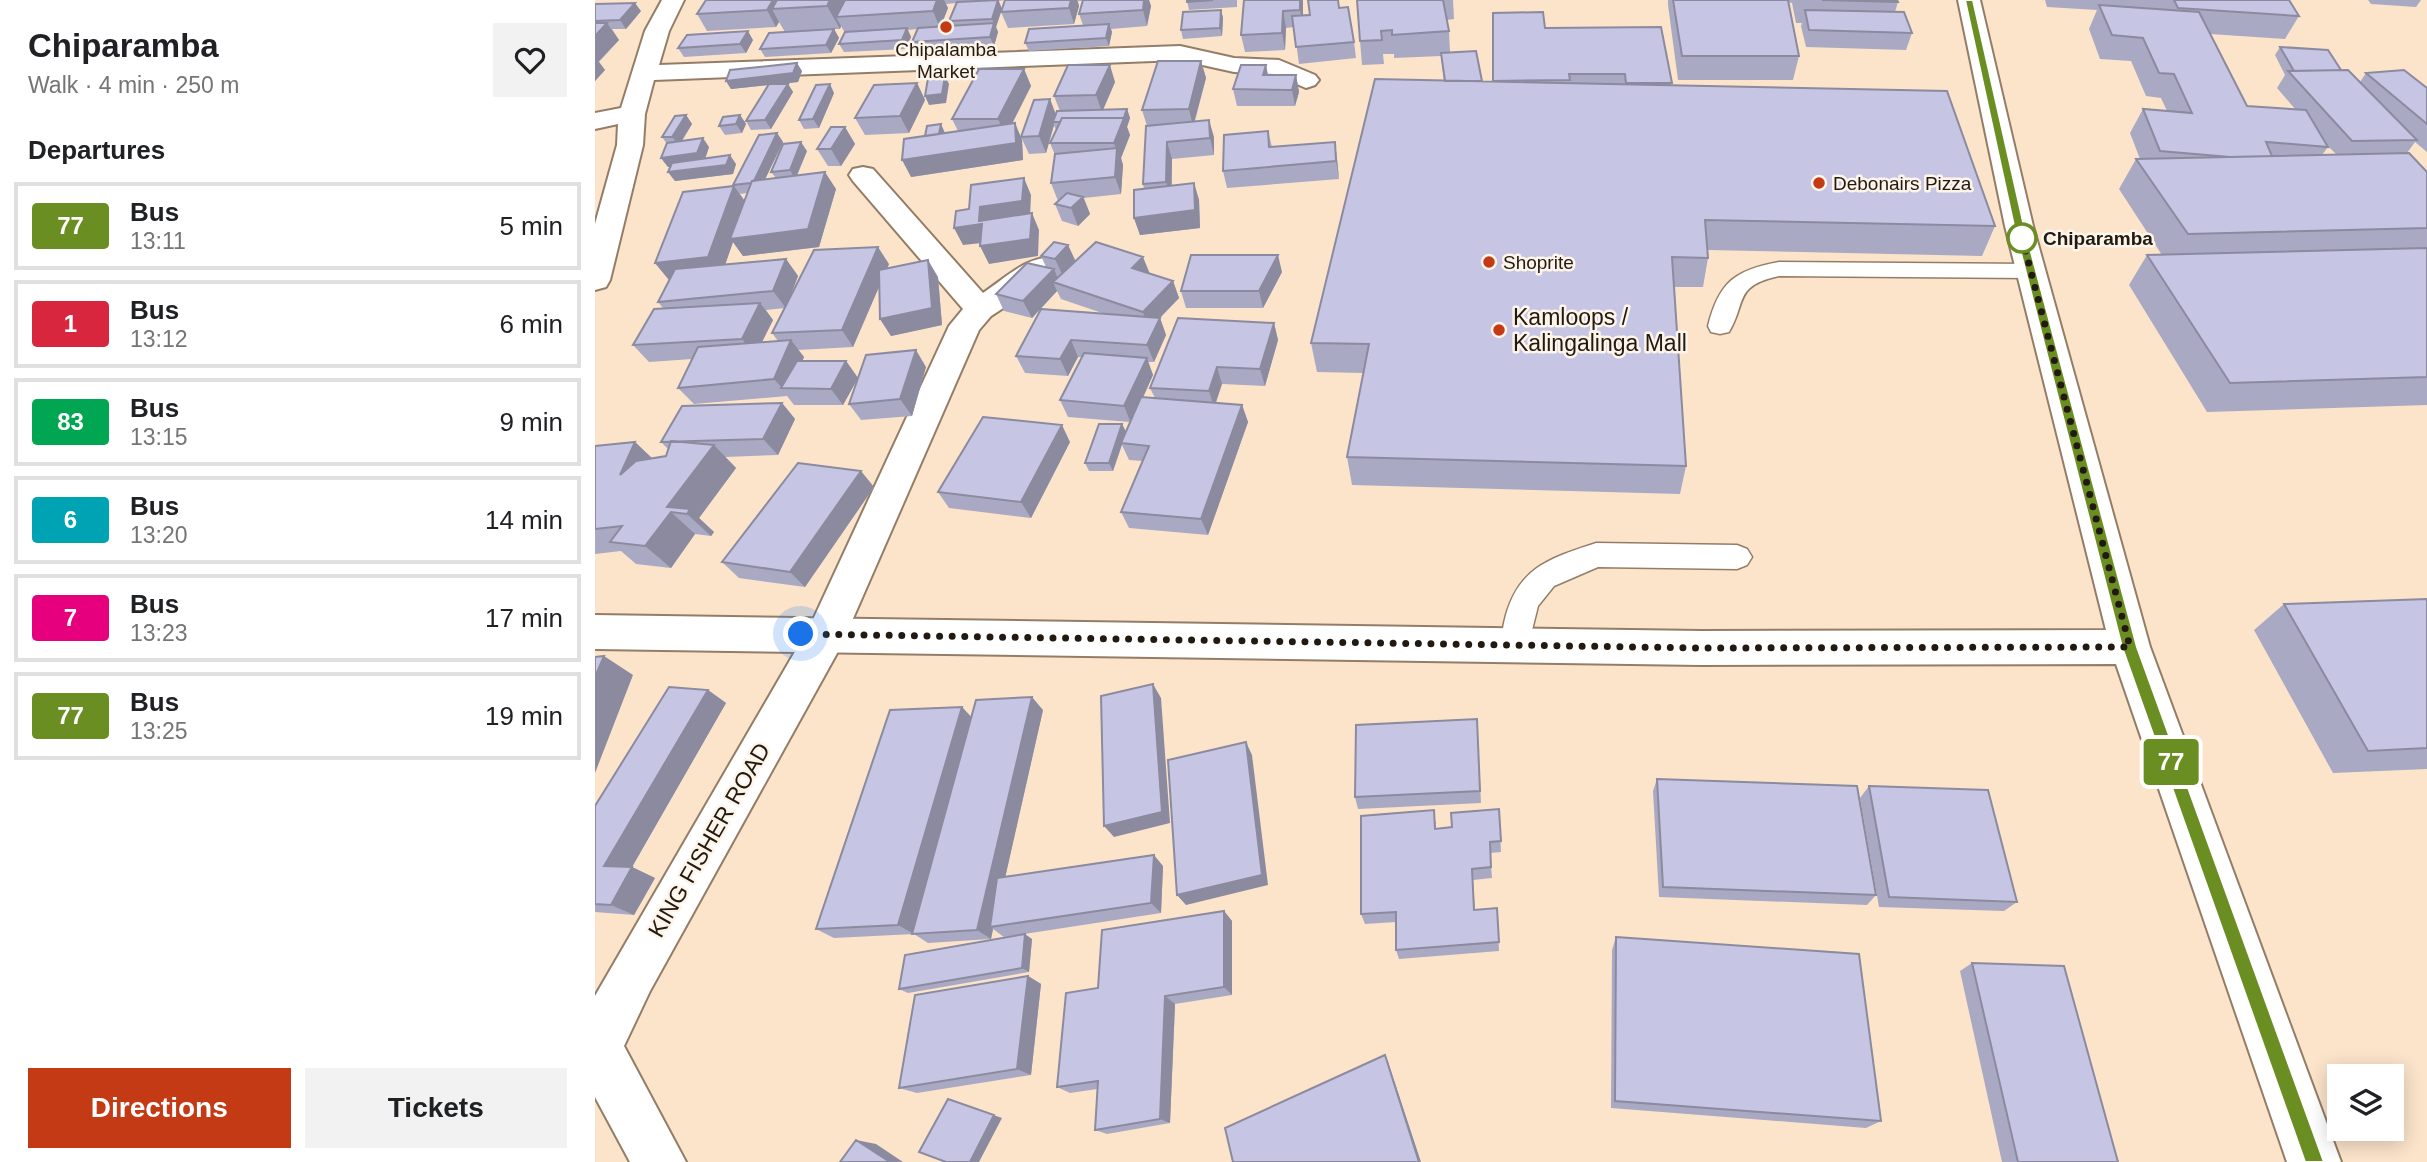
<!DOCTYPE html>
<html lang="en">
<head>
<meta charset="utf-8">
<style>
	:root { --surface:#fff; --page:#f2f2f2; --text:#202124; --muted:#757577; --line:#e0e0e0; --accent:#c33a15 }
	body { margin:0; font-family:Arial,sans-serif; background:var(--page); color:var(--text); height:100vh; display:flex; flex-direction:column; font-size:26px; white-space:nowrap }
	* { box-sizing:border-box; margin:0 }
	p { font-size:23px; color:var(--muted) }
	.icon { flex:none; width:38px; height:38px; fill:none; stroke:currentColor; stroke-width:2; stroke-linecap:round; stroke-linejoin:round }
	.map { position:relative; flex:1; overflow:hidden }
	.details { display:flex; flex-direction:column; background:var(--surface); width:595px }
	.details>* { flex:none }
	.badge { padding:0 14px; border-radius:5px; font-size:24px; line-height:46px }
	.controls { position:absolute; left:1732px; top:1064px; display:grid; gap:14px }
	.controls a { display:grid; place-items:center; width:77px; height:77px; border-radius:0px; background:var(--surface); box-shadow:0 4px 18px #0003; font-size:35px }
	.you { position:absolute; width:35px; height:35px; margin:-18px; border:5px solid #fff; border-radius:50%; background:#1a73e8; box-shadow:0 0 0 10px #1a73e833 }
	.map>.badge { position:absolute; translate:-50% -50%; box-shadow:0 0 0 4px #fff }
	h2 { padding:0 28px; font-size:26px; line-height:63px }
	.round { display:grid; place-items:center; flex:none; width:74px; height:74px; border-radius:0px; background:var(--page) }
	.headline { display:flex; align-items:center; justify-content:space-between; height:119px; padding:0 28px }
	h1 { font-size:33px; font-weight:600; line-height:52px }
	.button { display:flex; gap:14px; margin-top:auto; padding:14px 28px }
	.button a { flex:1; height:80px; border-radius:0px; background:var(--accent); color:#fff; font-size:28px; font-weight:600; line-height:80px; text-align:center }
	.button a+a { background:var(--page); color:var(--text) }
	ul { padding:0; list-style:none }
	li { display:flex; align-items:center; gap:21px; height:88px; margin:0 14px 10px; padding:0 14px; border:4px solid var(--line); border-radius:0px }
	li div { flex:1 }
	li b { display:block; font-size:26px }
	li em { font-style:normal }
	li .badge { min-width:77px; font-weight:700; text-align:center }
	main { display:flex; flex:1; min-height:0 }
	.map>svg:first-child { display:block }
</style>
</head>
<body>
<main>
<section class="details">
<div class="headline"><div><h1>Chiparamba</h1><p>Walk · 4 min · 250 m</p></div><a class="round"><svg class="icon" aria-label="heart" viewBox="0 0 24 24"><path d="M12 20l-8-8c-3-5 5-10 8-4 3-6 11-1 8 4z"/></svg></a></div>
<h2>Departures</h2>
<ul>
<li><span class="badge" style="background:#6b8e23;color:#fff">77</span><div><b>Bus</b><p>13:11</p></div><em>5 min</em></li>
<li><span class="badge" style="background:#d7263d;color:#fff">1</span><div><b>Bus</b><p>13:12</p></div><em>6 min</em></li>
<li><span class="badge" style="background:#00a651;color:#fff">83</span><div><b>Bus</b><p>13:15</p></div><em>9 min</em></li>
<li><span class="badge" style="background:#00a3b4;color:#fff">6</span><div><b>Bus</b><p>13:20</p></div><em>14 min</em></li>
<li><span class="badge" style="background:#e6007e;color:#fff">7</span><div><b>Bus</b><p>13:23</p></div><em>17 min</em></li>
<li><span class="badge" style="background:#6b8e23;color:#fff">77</span><div><b>Bus</b><p>13:25</p></div><em>19 min</em></li>
</ul>
<div class="button"><a>Directions</a><a>Tickets</a></div>
</section>
<div class="map">
<svg width="1832" height="1162" viewBox="0 0 1832 1162">
	<rect width="100%" height="100%" fill="#fce4cb"/>
	<g fill="none" stroke-linecap="round" stroke-linejoin="round">
		<defs>
			<path id="service" d="M1184,262L1435,264L1443,266L1447,271L1443,276L1435,278L1184,276C1138,286 1152,302 1134,332L1125,334L1116,332L1113,326C1124,282 1140,270 1184,262Z
				M1001,543L1142,545L1152,549L1157,557L1152,565L1142,569L1003,567L959,586L943,606L931,654L920,658L909,654C903,643 907,635 909,623C921,569 952,559 1001,543Z"/>
			<path id="minor" d="M67,0H89L74,31L64,65L585,46L639,58L684,60L720,75L724,80L720,85L711,88L679,74L639,72L585,60L59,80L50,114L48,145L15,280L11,287L0,290V224L22,145L23,124L0,129V113L26,108L50,31Z
				M268,167L278,169L388,293C409,279 436,252 462,259L466,266L462,273L396,316L384,330L246,646L55,991L29,1046L91,1162H35L0,1097V996L216,624L354,326L368,309L258,181L254,175L258,169Z"/>
			<path id="secondary" d="M1363,0H1385L1438,226L1555,647L1746,1162H1692L1521,664L1106,665L0,649V615L1106,631L1511,630L1410,226Z"/>
		</defs>
		<use href="#service" stroke="#937d67" stroke-width="3"/>
		<use href="#minor" stroke="#937d67" stroke-width="4"/>
		<use href="#secondary" stroke="#937d67" stroke-width="4"/>
		<use href="#service" fill="#fff" fill-rule="evenodd"/>
		<use href="#minor" fill="#fff" fill-rule="evenodd"/>
		<use href="#secondary" fill="#fff" fill-rule="evenodd"/>
	</g>
	<path fill="#aaa9c3" fill-rule="evenodd" d="M111,0H554L556,6L552,26L516,29L517,32L514,46L434,51L430,43L488,25L484,14L488,1H483L484,6L479,24L413,28L406,12L410,0L404,1L407,9L401,27L403,32L399,46L321,50L317,42L322,29L313,30L316,37L311,49L249,52L244,44L250,33L246,26L245,29H239L244,38L236,53L170,57L165,49L190,32L184,22L181,27L112,31L102,14ZM362,3L354,21L356,26H346L353,8L351,4Z
		M592,0H642V7L594,10Z
		M708,0V15L744,8L759,42L761,58L704,64L699,27L691,28L690,50L650,52L646,35Z
		M762,0H858L859,19L852,20L854,31L855,52L887,81L898,82L950,28L1077,83L1076,85L1400,226L1387,256L1113,250V258L1108,287H1079L1091,466L1085,494L757,485L752,457L768,373L722,372L716,343L849,81L846,56L799,58V54H788L789,64L767,65L765,41Z
		M1073,0H1302L1303,2L1300,12L1317,33L1311,50L1211,47L1206,26L1207,23H1201L1197,3L1193,2L1204,56L1198,80H1083L1073,5Z
		M1450,0H1694L1704,16L1690,39L1615,34L1652,106L1701,110L1682,88L1690,75L1680,55L1685,47L1746,70L1765,82L1771,73L1832,88V152L1820,142L1812,153L1832,172V405L1612,412L1534,285L1552,255H1567L1524,189L1541,159H1545L1535,133L1548,109L1572,111L1566,98L1551,96L1536,61L1505,59L1494,29L1502,10L1452,7ZM1729,142L1741,154L1727,155L1733,147Z
		M1773,0H1826L1821,7L1776,4Z
		M0,4L46,11L31,29H17L24,40L4,62L10,70L0,81Z
		M626,10L628,18L627,36L588,39L586,30Z
		M158,40L151,53L89,57L83,48Z
		M606,61L611,78L600,121L619,137V155L577,159V186L599,183L604,200L605,228L545,235L539,218L549,189L548,184L552,126L547,110Z
		M671,65L673,75H701L704,92L700,106H642L638,89Z
		M429,69L436,86L417,123H420L427,140L428,160L316,177L350,133L363,131L357,119Z
		M207,71L203,82L184,84H193L198,92L176,129L156,130L151,121L173,85L136,89L131,81Z
		M520,82L508,110L532,109L535,118L532,127L535,135L526,158L528,165L526,194L489,198L495,214L483,226L467,221L460,204L464,200L463,201L456,183L460,155L455,143L461,130L459,125L451,153L434,154L426,137L455,99L461,114L465,111L459,96Z
		M322,83L330,100L314,133L270,135L260,118Z
		M239,93L224,128L209,129L204,120Z
		M91,115L97,124L87,141L114,147L110,159L141,164L138,174L80,181L73,172L76,166L73,167L66,158L72,144L67,137Z
		M145,115L151,124L147,133L130,135L124,126Z
		M250,127L260,144L246,166H233L222,149Z
		M673,131L677,147L742,159L744,179L632,188L628,171Z
		M182,133L188,142L170,179L181,178L176,172L212,151L202,176L241,189L224,247L148,256L138,242L130,264L191,259L203,276L193,302L294,264L292,269L343,277L347,325L296,336L285,319L284,286L258,347L203,350L209,357L207,361H251L263,378L248,405H199L192,396L99,404L83,388L97,359L54,362L38,345L68,308L63,302L74,280L60,263L139,186L150,201L152,193L145,194L138,185ZM190,308L177,333L183,341L167,342L178,320L171,310Z
		M473,245L480,261L554,273L578,281L584,298L565,318L571,335L559,362H553L558,375L548,398H560L555,388L679,323L683,340L670,386L627,384L621,403L647,405L653,422L613,535L534,528L526,512L548,461L534,460L527,445L518,471H494L490,463L527,424L531,432L535,422L473,417L465,400L488,357H483L473,376L430,373L421,356L510,314L466,299L462,291L437,318L409,311L401,294L451,267L446,256Z
		M687,272L668,308H591L586,291Z
		M331,367L317,416L266,420L254,404Z
		M187,403L200,419L183,455L130,457L141,468L104,518L119,532L116,536L100,534L76,568L41,564L26,551L0,554V446L40,442L57,458L71,456L73,449L66,442Z
		M475,442L436,518L354,508L343,492Z
		M279,487L210,587L144,578L127,562Z
		M1832,599V769L1738,773L1659,630L1689,604Z
		M113,690L131,703L37,867L60,878L39,915L0,912V806Z
		M367,707L376,717L448,710L410,877L568,866L566,913L409,937L398,929L396,939L333,943L319,934L239,938L221,929Z
		M882,719L886,803L763,809L760,797Z
		M1062,779L1281,895L1272,905L1064,897L1058,791Z
		M1274,786L1422,902L1409,911L1284,907L1265,798Z
		M904,809L906,852L895,853L897,878L878,880L880,910L902,908L904,951L804,959L801,950V922L770,924L766,914L841,821V829L857,827Z
		M629,911L637,921V995L580,1004L575,1123L512,1134L500,1130L502,1089L475,1093L462,1087L503,988Z
		M1021,937L1286,1121L1271,1128L1016,1108L1017,950Z
		M437,939L434,972L313,993L304,989Z
		M1377,963L1523,1162H1407L1365,971Z
		M433,976L446,984L436,1075L322,1093L304,1088Z"/>
	<path fill="#8b8a9f" d="M178,0H191L177,9L184,22L181,27L172,10Z
		M235,0H252L241,17L246,26L245,29L232,6Z
		M342,0H349L353,8L345,28L338,11Z
		M403,0L407,9L401,27L403,32L399,46L395,37L399,24L397,19Z
		M476,0H482L484,6L479,24L474,8Z
		M549,0H554L556,6L552,26L548,10Z
		M705,0H708V27L705,10Z
		M40,3L46,11L31,29L25,20Z
		M626,10L628,18L627,36L625,28Z
		M688,11L691,28L690,50L687,33Z
		M12,23L24,40L2,63L4,62L10,70L0,81V36Z
		M514,24L517,32L514,46L511,38Z
		M312,28L316,37L311,49L307,40Z
		M239,29L244,38L236,53L231,45Z
		M153,31L158,40L151,53L145,44Z
		M606,61L611,78L598,126L594,109Z
		M202,63L207,71L203,82L136,89L131,81Z
		M515,65L520,82L507,112L501,95Z
		M671,65L674,82L668,75Z
		M429,69L436,86L411,136L403,119Z
		M701,75L704,92L700,106L697,90Z
		M350,76L354,84L351,103L334,105L330,96Z
		M322,83L330,100L314,133L305,116Z
		M193,84L198,92L176,129L170,120Z
		M235,84L239,93L224,128L218,119Z
		M455,99L461,116L458,122L459,125L451,153L444,136Z
		M532,109L535,118L532,127L535,135L526,158L528,165L526,194L520,177L522,152L519,143Z
		M91,115L97,124L84,145L77,137Z
		M145,115L151,124L147,133L141,124Z
		M614,120L619,137V155L615,138Z
		M420,123L427,140L428,160L316,177L307,160Z
		M346,124L350,133L348,150L328,143Z
		M250,127L260,144L246,166L236,149Z
		M182,133L188,142L164,192L158,183Z
		M108,138L114,147L109,162L73,167L66,158Z
		M206,142L212,151L200,179L195,170Z
		M572,142L577,159L576,199L571,182Z
		M740,142L742,159L744,179L741,161Z
		M135,155L141,164L138,174L80,181L73,172Z
		M230,172L241,189L224,247L148,256L138,242L127,274L74,280L60,263L139,186L151,203Z
		M429,178L436,195L435,218L396,242L368,245L359,228L384,221L385,207Z
		M599,183L604,200L605,228L545,235L539,218Z
		M488,197L495,214L483,226L476,208Z
		M437,213L444,230L443,256L394,264L385,246Z
		M473,245L481,262L468,276L460,259Z
		M283,247L294,264L258,347L247,330Z
		M683,255L687,272L668,308L664,291Z
		M548,257L555,274L537,268Z
		M191,259L203,276L191,308L178,291Z
		M333,260L343,277L347,325L296,336L285,319Z
		M459,269L465,284L458,282L462,291L437,318L428,301Z
		M578,281L584,298L554,329L548,312Z
		M165,303L178,320L160,356L147,339Z
		M565,318L571,335L559,362L552,345Z
		M679,323L683,340L670,386L665,369Z
		M196,340L209,357L196,388H187L179,379Z
		M476,340L483,357L473,376L465,359Z
		M321,350L331,367L317,416L305,399Z
		M552,358L558,375L536,423L529,406Z
		M251,361L263,378L248,405L236,389Z
		M622,367L627,384L619,407L614,391Z
		M187,403L200,419L183,455L168,439Z
		M647,405L653,422L613,535L606,519Z
		M527,424L531,432L518,471L514,463Z
		M467,425L475,442L436,518L426,502Z
		M40,442L64,465L25,475Z
		M119,445L141,468L104,518L119,532L116,536L92,514L72,507Z
		M266,471L279,487L210,587L195,572Z
		M76,512L100,534L76,568L50,546Z
		M9,656L38,675L0,773V677Z
		M558,684L566,698L575,823L519,837L509,826Z
		M113,690L131,703L37,867L60,878L39,915L16,905L9,866Z
		M437,697L448,710L399,927H395L398,929L396,939L382,930Z
		M367,707L380,721L319,934L303,925Z
		M651,742L657,755L673,885L591,905L582,895Z
		M559,855L568,866L566,913L556,903Z
		M629,911L637,921V995L629,987Z
		M430,934L437,939L434,972L427,968Z
		M433,976L446,984L436,1075L422,1069Z
		M570,996L580,1004L575,1123L565,1119Z
		M790,1055L793,1062L826,1162H824Z
		M362,1102L407,1118L384,1162H375Z
		M261,1140L281,1144L308,1162H295Z"/>
	<path fill="#c6c5e3" stroke="#8b8a9f" stroke-width="2" d="M111,0H178L172,10L102,14Z
		M182,0H235L232,6L177,9Z
		M250,0H342L338,11L241,17Z
		M403,0L397,19L354,21L362,2Z
		M410,0H476L474,8L406,12Z
		M488,0H549L548,10L484,14Z
		M592,0H618L592,2Z
		M649,0H705V10L688,11L687,33L646,35Z
		M713,0H743L744,8L753,7L759,42L701,47L697,16L715,15Z
		M762,0H848L854,31L797,35V30L786,31L787,40L765,41Z
		M1078,0H1193L1204,56H1087Z
		M1227,0H1302L1303,2Z
		M1579,0H1694L1704,16L1583,8Z
		M40,3L25,20L0,21V4Z
		M1504,5L1604,12L1652,106L1711,110L1733,147L1671,142L1677,156L1635,157L1565,151L1548,109L1597,113L1579,74L1564,73L1548,38L1517,35Z
		M626,10L625,28L586,30L588,12Z
		M1210,10L1309,12L1317,33L1214,30Z
		M948,12L950,28L1066,27L1077,83H1031L1030,74H974L975,80L898,81V13Z
		M0,23H12L0,36Z
		M399,23L395,37L317,42L323,28Z
		M514,24L511,38L430,43L434,29Z
		M312,28L307,40L244,44L250,32Z
		M239,29L231,45L165,49L174,33Z
		M153,31L145,44L83,48L92,35Z
		M1685,47L1733,50L1746,70L1699,71Z
		M881,51L887,81H850L846,53Z
		M563,61H606L594,109L547,110Z
		M202,63L198,73L131,81L135,70Z
		M473,65H515L501,95L459,96Z
		M646,65H671L668,75H701L697,90L638,89Z
		M384,69H429L403,119H357Z
		M1753,70L1822,140L1757,141L1693,71Z
		M1809,70L1832,88V124L1771,73Z
		M350,76L347,94L330,96L333,78Z
		M780,79L1352,91L1400,226L1110,220L1113,258L1077,257L1091,466L752,457L774,344L716,343Z
		M322,83L305,116L260,118L279,85Z
		M174,84H193L170,120L151,121Z
		M235,84L218,119L204,120L221,85Z
		M455,99L444,136L426,137L439,100Z
		M532,109L528,120L529,118H467L465,122H458L462,111Z
		M91,115L77,137H67L80,116Z
		M145,115L141,124L124,126L128,117Z
		M467,118H529L519,143H455Z
		M614,120L615,138L572,142L571,182L548,184L551,126Z
		M420,123L421,143L307,160L309,139Z
		M346,124L344,134L330,136L332,126Z
		M236,127H250L236,149H222Z
		M673,131L674,147L740,142L741,161L628,171L629,135Z
		M182,133L159,181H157L156,183L138,185L164,135Z
		M108,138L102,153L66,158L72,143Z
		M206,142L195,170L176,172L188,144Z
		M522,148L520,177L456,183L460,154Z
		M1814,153L1832,172V228L1593,234L1541,159Z
		M135,155L131,165L73,172L77,163Z
		M230,172L213,229L135,239L157,181Z
		M429,178L427,201L385,207L384,221L437,213L435,239L385,246L387,224L359,228L361,211L374,209L376,185Z
		M599,183L600,210L539,218V190Z
		M139,186L113,257L60,263L88,192Z
		M472,193L488,197L476,208L460,204Z
		M459,242L473,245L460,259L446,256Z
		M501,242L548,257L537,268L578,281L548,312L458,282Z
		M283,247L247,330L177,333L219,250Z
		M1832,248V377L1635,383L1552,255Z
		M596,255H683L664,291H586Z
		M191,259L178,291L63,302L80,269Z
		M333,260L337,308L285,319L284,270Z
		M432,263L459,269L428,301L401,294Z
		M165,303L147,339L38,345L59,309Z
		M446,309L565,318L552,345L476,340L465,359L421,356Z
		M583,318L679,323L665,369L622,367L614,391L555,388Z
		M196,340L179,379L83,388L103,347Z
		M321,350L305,399L254,404L271,355Z
		M489,353L552,358L529,406L465,400Z
		M202,361H251L236,389L186,388Z
		M546,397L647,405L606,519L526,512L554,446L526,443Z
		M187,403L168,439L66,442L87,406Z
		M388,417L467,425L426,502L343,492Z
		M504,424H527L514,463H490Z
		M76,441L119,445L72,507L95,509L92,514L76,512L50,546L15,542L27,526L0,529V446L40,442L25,475L41,461L71,456Z
		M203,463L266,471L195,572L127,562Z
		M1832,599V748L1773,751L1689,604Z
		M9,656L0,677V657Z
		M558,684L567,812L509,826L506,696Z
		M74,687L113,690L9,866L37,867L16,905L0,904V806Z
		M437,697L382,930L317,934L381,700Z
		M367,707L303,925L221,929L295,710Z
		M882,719L885,791L760,797L761,725Z
		M651,742L667,875L582,895L573,760Z
		M1062,779L1262,786L1281,895L1068,887Z
		M1274,786L1393,790L1422,902L1294,897Z
		M904,809L906,841L895,842L896,867L877,869L879,910L902,908L904,942L801,950V912L766,914V816L839,810L840,829L857,827L856,813Z
		M559,855L556,903L395,927L402,878Z
		M629,911V987L570,996L565,1119L500,1130L503,1081L462,1087L471,993L503,988L507,930Z
		M430,934L427,968L304,989L310,955Z
		M1021,937L1264,954L1286,1121L1020,1101Z
		M1377,963L1469,966L1523,1162H1423Z
		M433,976L422,1069L304,1088L320,995Z
		M790,1055L824,1162H638L630,1128Z
		M353,1099L399,1115L375,1162H351L324,1152Z
		M261,1140L295,1162H245Z"/>
	<path fill="#6b8e23" stroke="#fff" stroke-width="2" d="M1370,0H1378L1429,226L1542,647L1729,1162H1710L1527,647L1419,226Z"/>
	<g fill="none" stroke-linecap="round" stroke-linejoin="round">
		<path stroke="#221a11" stroke-width="7" stroke-dasharray="0 12.6" d="M206,634L1106,648L1535,647L1427,238"/>
	</g>
	<g fill="#c33a15" stroke="#fdf4ea" stroke-width="2.5">
		<circle cx="351" cy="27" r="7"/>
		<circle cx="1224" cy="183" r="7"/>
		<circle cx="894" cy="262" r="7"/>
		<circle cx="904" cy="330" r="7"/>
	</g>
	<circle fill="#fff" stroke="#6b8e23" stroke-width="3.5" cx="1427" cy="238" r="14"/>
	<g text-anchor="middle" stroke-width="5" stroke-linejoin="round" paint-order="stroke">
		<g font-size="19" fill="#221a11" stroke="#fdf4ea" text-anchor="start">
			<text x="351" y="56" text-anchor="middle">Chipalamba<tspan x="351" dy="22">Market</tspan></text>
			<text x="1238" y="190">Debonairs Pizza</text>
			<text x="908" y="269">Shoprite</text>
		</g>
		<g font-size="19" font-weight="bold" fill="#221a11" stroke="#fdf4ea" text-anchor="start">
			<text x="1448" y="245">Chiparamba</text>
		</g>
		<g font-size="23" fill="#221a11" stroke="#fdf4ea" text-anchor="start">
			<text x="918" y="325">Kamloops /<tspan x="918" dy="26">Kalingalinga Mall</tspan></text>
		</g>
		<g font-size="23" fill="#221a11" stroke="#fdf4ea">
			<text transform="translate(114 840) rotate(-60)" y="8">KING FISHER ROAD</text>
		</g>
	</g>
</svg>
<div class="controls">
<a><svg class="icon" aria-label="layers" viewBox="0 0 24 24"><path d="M12 4l9 5-9 5-9-5zM3 14l9 5 9-5"/></svg></a>
</div>
<div class="you" style="left:206px;top:634px"></div>
<b class="badge" style="left:1576px;top:762px;background:#6b8e23;color:#fff">77</b>
</div>
</main>
</body>
</html>
